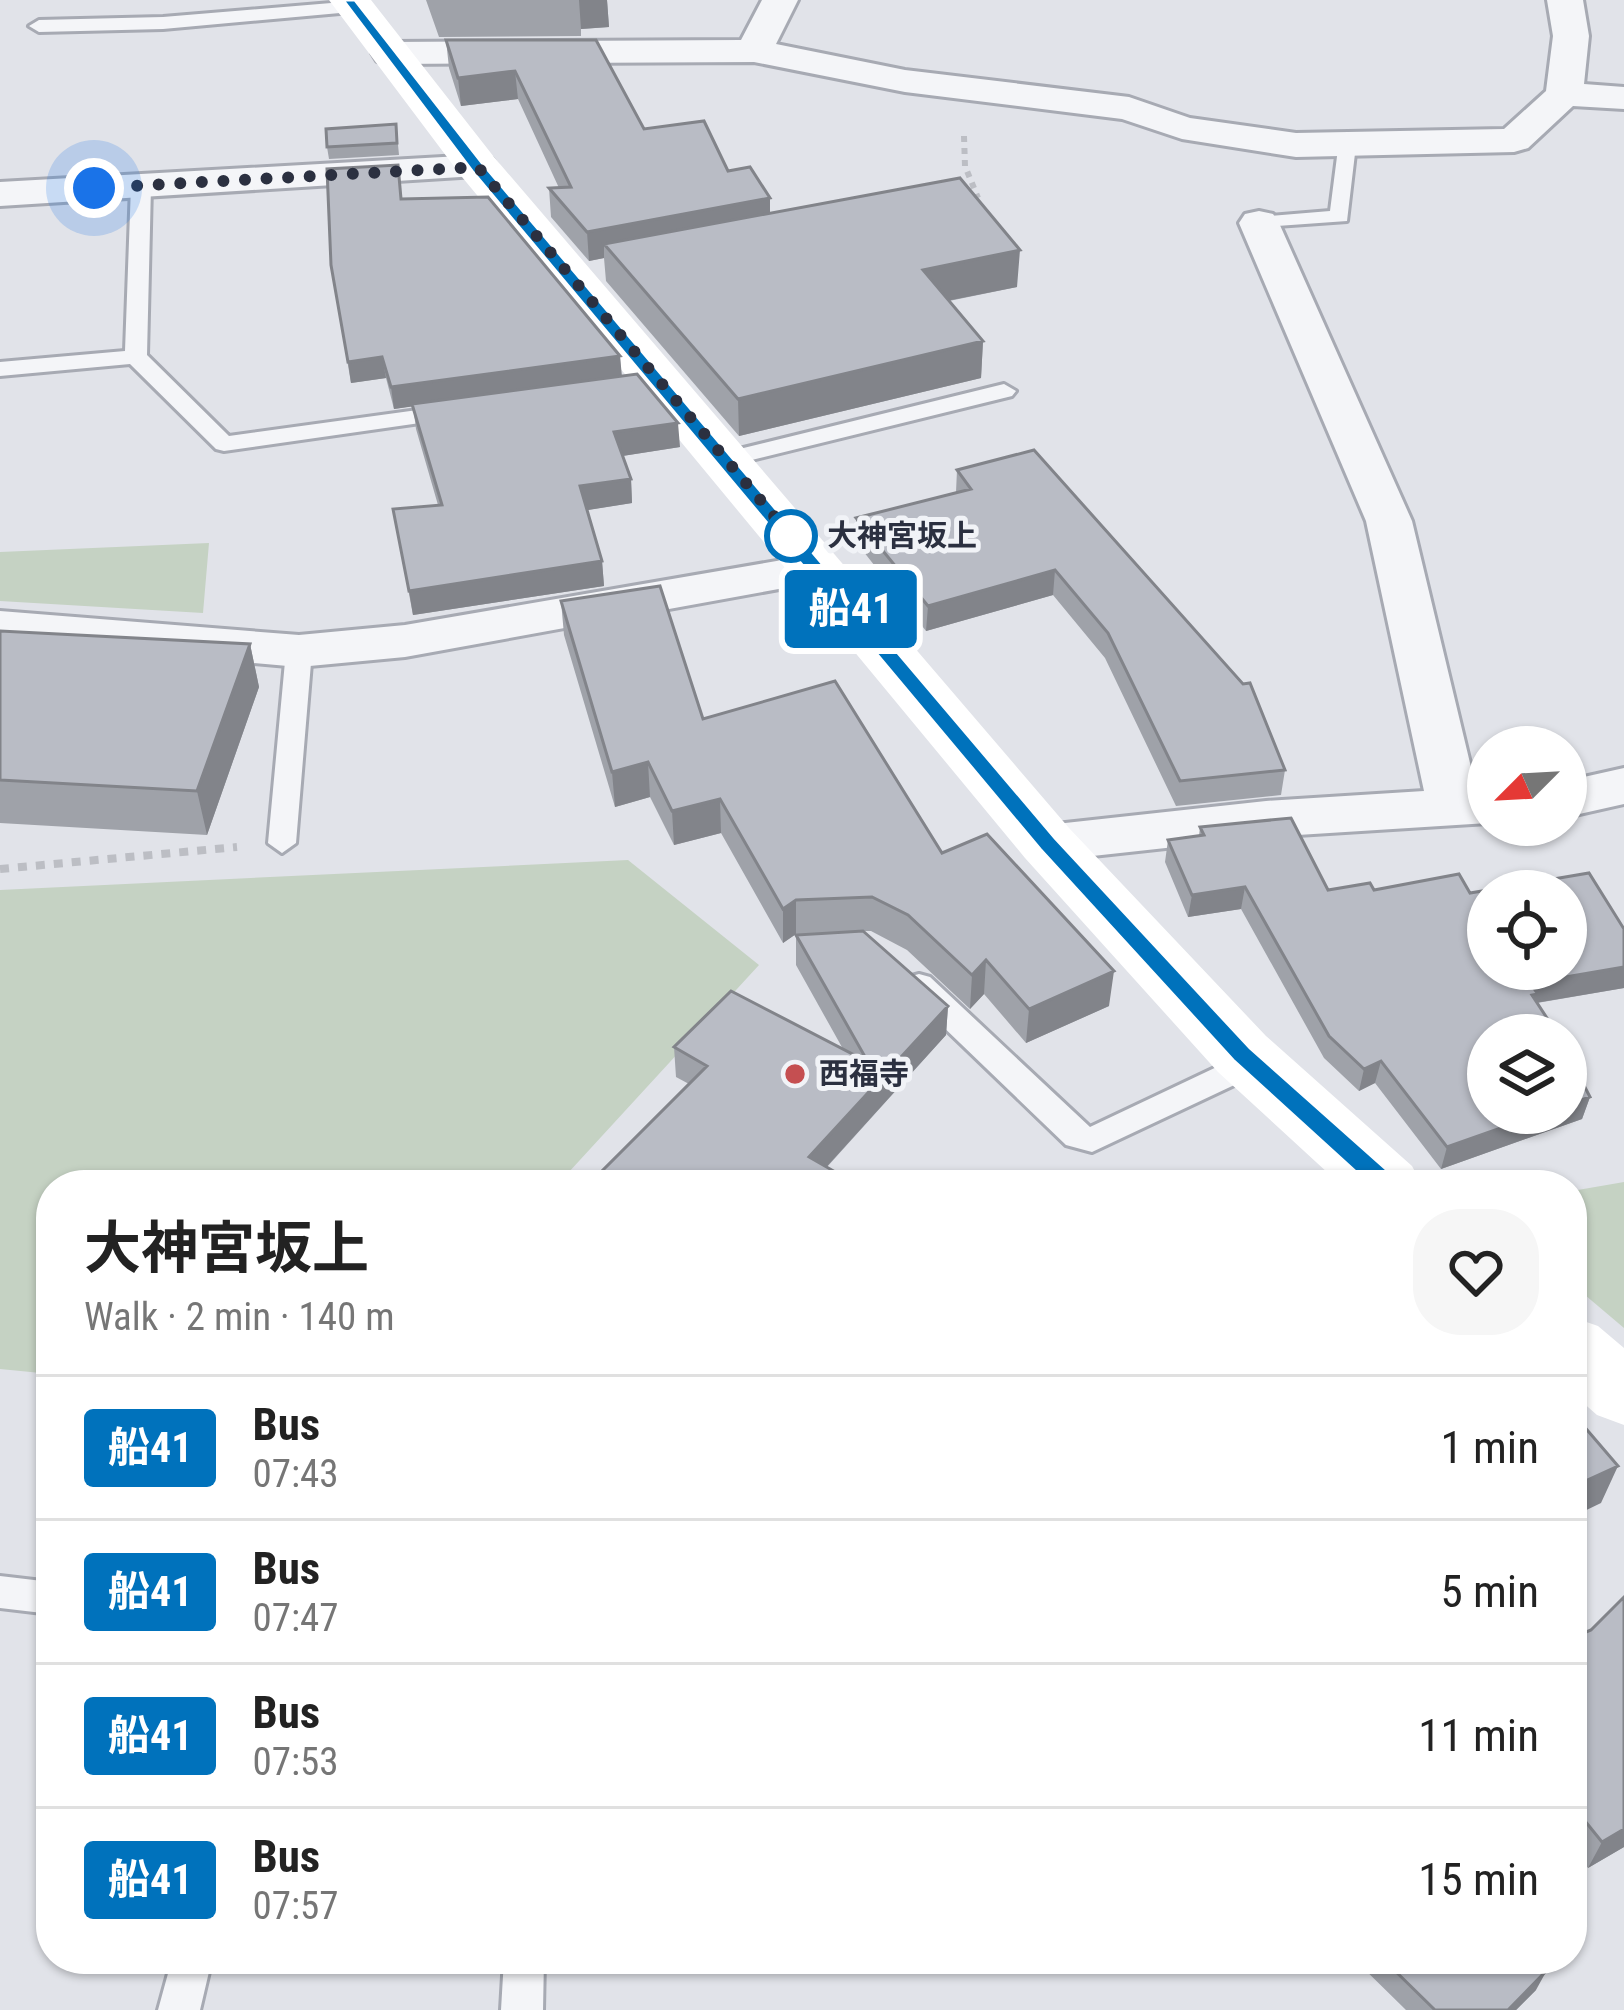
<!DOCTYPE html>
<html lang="en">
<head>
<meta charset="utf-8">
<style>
	:root { --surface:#fff; --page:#f6f6f6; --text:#222; --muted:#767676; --line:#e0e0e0 }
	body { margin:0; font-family:"Roboto Condensed","Noto Sans JP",sans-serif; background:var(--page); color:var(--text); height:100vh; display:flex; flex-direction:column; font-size:45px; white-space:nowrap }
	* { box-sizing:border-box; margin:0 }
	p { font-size:39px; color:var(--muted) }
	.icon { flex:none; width:66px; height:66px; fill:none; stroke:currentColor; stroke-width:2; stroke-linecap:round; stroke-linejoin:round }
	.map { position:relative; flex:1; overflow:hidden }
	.side { position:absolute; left:36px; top:1170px; width:1551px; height:804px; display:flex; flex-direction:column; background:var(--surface); border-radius:48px; box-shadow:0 3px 9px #0004 }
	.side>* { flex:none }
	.badge { padding:0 24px; border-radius:9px; font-size:42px; line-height:78px }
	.needle { width:78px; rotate:246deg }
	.buttons { position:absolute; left:1467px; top:726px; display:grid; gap:24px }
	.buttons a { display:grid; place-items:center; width:120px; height:120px; border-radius:50%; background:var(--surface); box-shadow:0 3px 9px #0004; font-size:60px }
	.you { position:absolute; width:60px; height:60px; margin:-30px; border:9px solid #fff; border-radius:50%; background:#1a73e8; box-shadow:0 0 0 18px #1a73e833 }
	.map>.badge { position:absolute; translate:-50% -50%; box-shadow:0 0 0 6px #fff }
	.round { display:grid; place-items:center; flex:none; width:126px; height:126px; border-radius:48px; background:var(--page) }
	.summary { display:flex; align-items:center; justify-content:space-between; height:204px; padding:0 48px }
	h1 { font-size:57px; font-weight:700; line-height:90px }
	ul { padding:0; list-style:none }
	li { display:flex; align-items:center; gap:36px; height:144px; padding:0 48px; border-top:3px solid var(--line) }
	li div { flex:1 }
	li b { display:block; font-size:45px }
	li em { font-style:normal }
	li .badge { min-width:132px; font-weight:700; text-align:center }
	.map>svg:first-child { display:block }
</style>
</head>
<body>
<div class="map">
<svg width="1624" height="2010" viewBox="0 0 1624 2010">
	<rect width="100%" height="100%" fill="#e1e3e9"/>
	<path fill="#c5d2c3" d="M209,543L203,613L0,601V552Z
		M628,860L759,965L557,1185H51V1374L0,1369V890Z
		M1624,1182V1328L1572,1284V1191Z"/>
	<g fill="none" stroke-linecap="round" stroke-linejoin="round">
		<defs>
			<path id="lane" d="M355,1L362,3V11L163,29L39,32L29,26L39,20L163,17Z
				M1339,141L1356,145L1347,221L1251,228L1248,223L1259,217L1330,211Z
				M141,180L151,186L147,355L229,436L454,405L462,407V417L224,451L216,449L130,364L0,376V362L125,351L131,186Z
				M1004,384L1016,391L1012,396L727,466L715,459L719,454Z
				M299,643L312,651L296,843L282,853L268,843L286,651Z
				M919,974L930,977L1090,1127L1242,1055H1264L1268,1063L1264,1071L1092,1152L1066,1145L908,993L904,985L908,977Z
				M0,1576L51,1582V1614L0,1608Z
				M172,1959H212L200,2010H158Z
				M504,1959H544L543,2010H501Z"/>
			<path id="street" d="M762,0H798L776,44L905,70L1129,97L1190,118L1296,133L1504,129L1546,91L1553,36L1547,0H1583L1589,36L1584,84L1624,87V109L1573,106L1528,148L1514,152L1296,157L1182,139L1122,119L905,92L754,62L390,64L377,61L372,53L377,45L390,42L741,40Z
				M478,155L492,159L498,167L492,175L0,206V182Z
				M1259,211L1273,214L1279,223L1412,521L1476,788L1488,787V823L1266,837L1047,861L1028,856L1020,843L1028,830L1047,825L1266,801L1424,791L1366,521L1239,223L1245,214Z
				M817,554L834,559L841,569L834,579L405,657L299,667L0,641V611L299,635L405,625Z
				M1624,768V804L1566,817V781Z"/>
		</defs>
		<use href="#lane" stroke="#a7aab3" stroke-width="6"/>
		<use href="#street" stroke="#a7aab3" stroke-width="6"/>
		<path stroke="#bcbec4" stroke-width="6" stroke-dasharray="6 6" stroke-linecap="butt" d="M964,136L965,166L978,198"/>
		<path stroke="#bcbec4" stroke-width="8" stroke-dasharray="9 9" stroke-linecap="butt" d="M0,869L237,847"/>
		<use href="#lane" fill="#f4f5f8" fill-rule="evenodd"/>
		<use href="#street" fill="#f4f5f8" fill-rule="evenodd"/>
		<path fill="#fff" fill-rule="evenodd" d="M329,0H371L494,157L1069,828L1266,1036L1412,1166L1422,1185H1341L1218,1072L1025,858L462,177Z
			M1572,1317L1598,1326L1624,1348V1425L1597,1415L1572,1393Z"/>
	</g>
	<path fill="#9fa2a9" d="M426,0H607L609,27L581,29V36L439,37Z
		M446,40L644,129L728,171L770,198V213L1017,287L949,301L983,341L981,378L739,436L606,281L604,258L589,261L551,217L549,188H559L518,99L461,106L449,68Z
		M396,124L399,155L329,159L327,147Z
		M402,199L620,356L621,376L680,447L622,456L631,479L632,503L587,510L602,561L604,586L413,615L393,509L438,505L416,429L413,406L394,409L386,378L351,383L331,265Z
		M957,470L1285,770L1281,795L1176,806L1105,658L1053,595L926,631L856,542V518L956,492Z
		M561,601L703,719L942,853L1109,1006L1026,1043L984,994L970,1009L907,950L871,931H864L948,1006L946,1035L827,1167L858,1185H598L597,1176L689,1084L676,1077L674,1047L843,1049L796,965V934L783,943L721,833L674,845L650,797L615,807L564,635Z
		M0,631L250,644L259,687L207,835L0,823Z
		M1200,827L1328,890L1470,893L1624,929V988L1537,1003L1590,1097L1582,1119L1441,1169L1375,1083L1359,1091L1324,1058L1241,909L1188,917L1165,862L1168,840L1199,836Z
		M1572,1638L1624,1847L1588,1868L1572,1848Z
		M1354,1959H1535L1536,1990L1516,2010H1406Z"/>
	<path fill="#82848a" d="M579,0H607L609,27L581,29Z
		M515,71L518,99L461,106L458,78Z
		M770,198V227L604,244V258L589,261L587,232Z
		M1020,250L1017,287L921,306L923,270Z
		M983,341L981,378L739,436L738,399Z
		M620,356L622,377L394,409L391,387Z
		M382,357L386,378L351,383L348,362Z
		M678,423L680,447L616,457L614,432Z
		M631,479L632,503L582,511L580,486Z
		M602,561L604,586L413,615L409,591Z
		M1055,570L1053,595L926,631L928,606Z
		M250,644L259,687L207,835L197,791Z
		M648,762L650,797L615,807L612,772Z
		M720,799L721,833L674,845L672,811Z
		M1245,887L1241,909L1188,917L1192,895Z
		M796,900V934L783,943V909Z
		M986,960L984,994L970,1009L972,975Z
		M1624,967V988L1535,1003L1530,983Z
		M1114,971L1109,1006L1026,1043L1029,1009Z
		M948,1006L946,1035L810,1185L809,1157Z
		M1381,1061L1375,1083L1359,1091L1364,1069Z
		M1590,1097L1582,1119L1441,1169L1447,1147L1543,1113H1566V1105Z
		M1618,1466L1601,1503L1572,1517V1487Z
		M1624,1829V1847L1588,1868L1602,1842Z
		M1547,1970L1536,1990L1516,2010H1508Z"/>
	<path fill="#b9bcc5" stroke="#82848a" stroke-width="3" fill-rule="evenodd" d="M446,40H596L644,129L704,121L728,171L750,167L770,198L587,232L549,188L571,187L515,71L458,78Z
		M396,124L397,143L327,147L326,129Z
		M398,165L401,199L488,197L620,356L391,387L382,357L348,362L331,265L327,169Z
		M960,178L1020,250L923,270L983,341L738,399L604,244Z
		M637,374L678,423L614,432L631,479L580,486L602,561L409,591L393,509L442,505L412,404Z
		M1034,450L1243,684L1250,683L1285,770L1180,781L1108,633L1055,570L928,606L856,518L971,489L957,470Z
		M660,586L703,719L835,681L942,853L987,834L1114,971L1029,1009L986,960L972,975L908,915L872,897L796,900L783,909L720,799L672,811L648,762L612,772L561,601Z
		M0,631L250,644L197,791L0,780Z
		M1291,818L1328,890L1370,883L1374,890L1459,874L1470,893L1589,873L1624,929V967L1530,983L1538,994L1532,995L1558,1035H1488V1113H1543L1447,1147L1381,1061L1364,1069L1329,1036L1245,887L1192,895L1168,840L1204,835L1200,827ZM1488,891H1566V969H1488Z
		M863,931L948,1006L809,1157L858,1185H606L608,1183L597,1176L707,1066L674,1047L731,991L868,1062L796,935Z
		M1566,1051L1590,1097L1566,1105Z
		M1576,1417L1618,1466L1572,1487V1419Z
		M1624,1597V1829L1602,1842L1572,1805V1638L1591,1630Z
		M1383,1959H1535L1547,1970L1508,2010H1435Z"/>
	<path fill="#0072bc" stroke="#fff" stroke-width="3" d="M343,0H355L483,164L1055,838L1250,1048L1396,1178L1400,1185L1396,1192H1378L1233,1060L1040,849L472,171Z"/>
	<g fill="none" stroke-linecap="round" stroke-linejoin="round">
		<path stroke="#2b3040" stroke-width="12" stroke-dasharray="0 21.6" d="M94,188L478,167L791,536"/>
	</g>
	<circle fill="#fff" stroke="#0072bc" stroke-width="6" cx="791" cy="536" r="24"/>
	<circle fill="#c54f51" stroke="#f1f3f7" stroke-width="4.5" cx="795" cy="1074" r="12"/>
	<g text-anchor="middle" stroke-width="10" stroke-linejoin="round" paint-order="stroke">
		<g font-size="30" font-weight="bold" fill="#2b3040" stroke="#f1f3f7" text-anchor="start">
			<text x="827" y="546">大神宮坂上</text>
		</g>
		<g font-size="30" font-weight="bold" fill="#2b3040" stroke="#f1f3f7" text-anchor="start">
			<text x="819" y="1084">西福寺</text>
		</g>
	</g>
</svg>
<div class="buttons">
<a><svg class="needle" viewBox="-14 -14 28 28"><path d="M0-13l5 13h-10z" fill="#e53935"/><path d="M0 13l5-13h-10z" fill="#767676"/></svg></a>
<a><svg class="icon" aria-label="locate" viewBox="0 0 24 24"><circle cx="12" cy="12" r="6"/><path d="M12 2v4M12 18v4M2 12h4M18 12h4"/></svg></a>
<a><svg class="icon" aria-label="layers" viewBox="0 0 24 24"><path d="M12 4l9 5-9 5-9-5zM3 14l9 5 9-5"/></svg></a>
</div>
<div class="you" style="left:94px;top:188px"></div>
<b class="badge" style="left:851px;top:609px;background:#0072bc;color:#fff">船41</b>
<section class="side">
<div class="summary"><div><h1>大神宮坂上</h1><p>Walk · 2 min · 140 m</p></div><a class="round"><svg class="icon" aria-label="heart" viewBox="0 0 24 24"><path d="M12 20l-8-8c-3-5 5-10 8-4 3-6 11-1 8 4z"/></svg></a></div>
<ul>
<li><span class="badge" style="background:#0072bc;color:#fff">船41</span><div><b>Bus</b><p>07:43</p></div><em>1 min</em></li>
<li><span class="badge" style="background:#0072bc;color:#fff">船41</span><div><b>Bus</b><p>07:47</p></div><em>5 min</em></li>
<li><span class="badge" style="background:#0072bc;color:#fff">船41</span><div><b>Bus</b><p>07:53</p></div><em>11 min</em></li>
<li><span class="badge" style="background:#0072bc;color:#fff">船41</span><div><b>Bus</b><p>07:57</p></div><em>15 min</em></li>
</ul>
</section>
</div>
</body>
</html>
